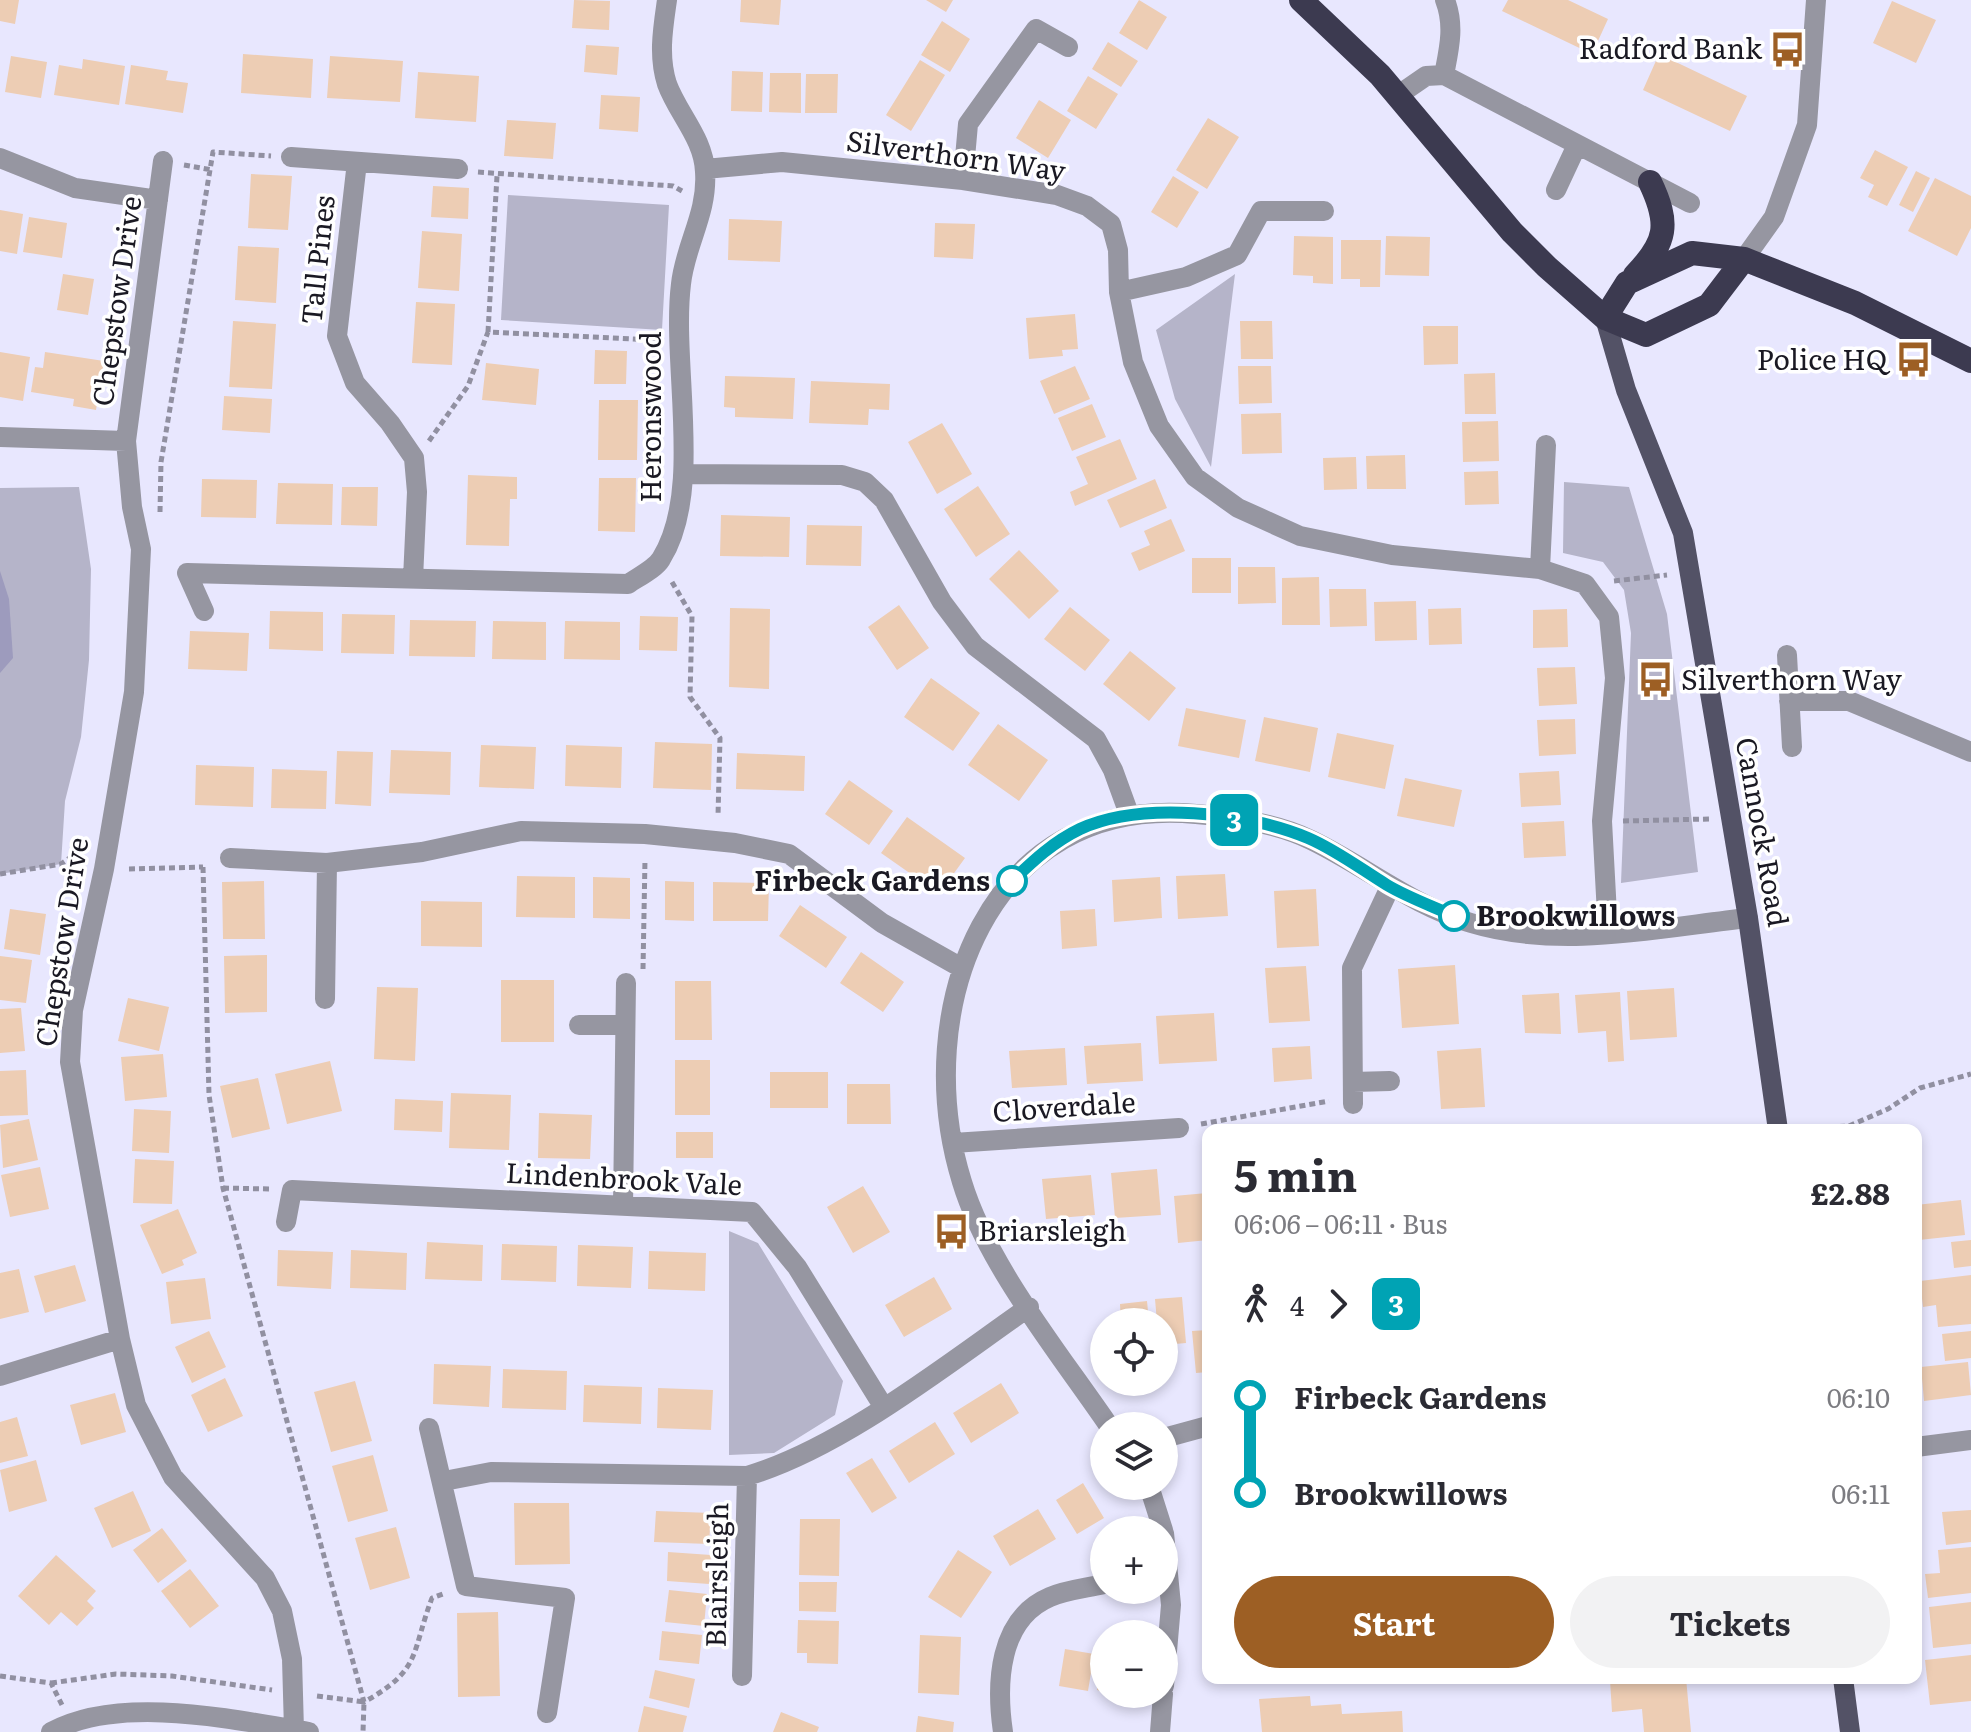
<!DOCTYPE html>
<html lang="en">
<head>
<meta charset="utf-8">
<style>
	:root { --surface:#fff; --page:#f2f2f3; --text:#2b2b33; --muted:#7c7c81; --accent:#9d5f24 }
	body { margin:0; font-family:Literata,serif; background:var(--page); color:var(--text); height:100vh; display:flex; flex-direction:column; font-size:30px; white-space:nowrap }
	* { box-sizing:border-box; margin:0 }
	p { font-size:26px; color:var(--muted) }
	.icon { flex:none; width:44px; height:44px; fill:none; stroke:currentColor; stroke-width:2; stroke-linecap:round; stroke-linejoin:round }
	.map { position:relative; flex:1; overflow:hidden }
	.sheet { position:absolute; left:1202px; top:1124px; width:720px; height:560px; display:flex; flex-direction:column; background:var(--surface); border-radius:16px; box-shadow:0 4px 12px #0003 }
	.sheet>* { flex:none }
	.badge { padding:0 16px; border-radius:12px; font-size:28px; line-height:52px }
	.controls { position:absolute; left:1090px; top:1308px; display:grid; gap:16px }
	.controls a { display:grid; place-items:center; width:88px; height:88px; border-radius:50%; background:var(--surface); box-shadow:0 4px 12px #0003; font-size:40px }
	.map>.badge { position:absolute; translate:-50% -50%; box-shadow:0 0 0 4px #fff }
	.legs { display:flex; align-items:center; gap:12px; height:88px; padding:0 32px; font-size:26px }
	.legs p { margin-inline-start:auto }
	.overview { display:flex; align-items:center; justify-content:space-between; height:136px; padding:0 32px }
	h1 { font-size:44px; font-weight:700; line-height:60px }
	.primary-button { display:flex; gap:16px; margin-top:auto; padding:16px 32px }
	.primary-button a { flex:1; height:92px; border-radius:48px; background:var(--accent); color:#fff; font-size:32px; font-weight:700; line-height:92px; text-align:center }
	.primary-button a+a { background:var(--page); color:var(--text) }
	ul { padding:0 32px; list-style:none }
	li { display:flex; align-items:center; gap:28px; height:96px; font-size:30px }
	li i { display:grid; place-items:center; width:12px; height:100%; margin:0 10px; background:currentColor }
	li i::after { content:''; width:20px; height:20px; margin:-10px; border:6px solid; border-radius:50%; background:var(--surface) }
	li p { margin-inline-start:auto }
	li:first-child i { background:linear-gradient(#0000 50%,currentColor 0) }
	li:last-child i { background:linear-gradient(currentColor 50%,#0000 0) }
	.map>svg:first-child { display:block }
</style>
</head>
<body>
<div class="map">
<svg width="1971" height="1732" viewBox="0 0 1971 1732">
	<rect width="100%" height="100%" fill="#e8e7fe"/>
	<path fill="#b5b4c9" d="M508,195L669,205L662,330L501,320Z
		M1235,274L1211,467L1175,399L1156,330Z
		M1564,482L1629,487L1667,614L1698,872L1621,883L1631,633L1624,590L1603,562L1563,553Z
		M79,487L91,569L89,660L81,737L65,801L61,864L0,874V488Z
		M729,1231L758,1243L843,1381L835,1415L774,1453L729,1455Z"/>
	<path fill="#9d9bbd" d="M0,571L9,599L13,658L0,673Z"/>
	<path fill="#edcdb4" d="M0,0H19L15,24L0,21Z
		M574,0L610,1L609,30L572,28Z
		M741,0H781L779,25L740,22Z
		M926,0H953L946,12Z
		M1139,0L1167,17L1147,50L1119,33Z
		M1508,0H1568L1608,19L1592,54L1502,11Z
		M1892,1L1936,20L1916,63L1873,43Z
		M942,21L970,39L950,72L921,55Z
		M1108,42L1138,61L1121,87L1092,69Z
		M586,45L619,47L617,75L584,72Z
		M243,54L313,59L311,98L241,93Z
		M1659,54L1747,96L1730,131L1643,90Z
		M11,56L47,62L41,98L5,92Z
		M330,56L403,61L400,102L327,98Z
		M83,59L125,66L119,105L54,95L59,65L82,69Z
		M920,60L945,75L911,131L886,115Z
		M131,65L168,71L166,80L188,83L183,113L125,104Z
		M732,71L763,72L762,112L731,111Z
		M418,72L479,76L476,122L415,118Z
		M770,73H801V113L769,112Z
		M806,74H838L837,113H805Z
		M1088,76L1118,94L1096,129L1067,111Z
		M601,95L640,97L638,132L599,129Z
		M1039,100L1071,120L1048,158L1016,138Z
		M1208,118L1239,137L1207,189L1176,170Z
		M507,120L556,123L553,159L504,156Z
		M1875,150L1908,167L1887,206L1868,197L1874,185L1860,178Z
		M1916,171L1930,178L1913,212L1899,205Z
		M251,174L292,176L288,230L248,228Z
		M1173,176L1199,192L1177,228L1151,212Z
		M1935,178L1971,196V228L1957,256L1908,231Z
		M433,186L469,188L468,219L431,217Z
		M0,210L23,214L17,254L0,251Z
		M29,217L67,223L62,258L23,252Z
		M729,219L782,221L780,262L728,260Z
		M935,223L975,224L973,259L934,257Z
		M422,231L462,234L459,291L418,288Z
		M1294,236L1333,237V284L1313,283V276L1293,275Z
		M1386,236L1430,237L1429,276L1385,275Z
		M1341,240H1381L1380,287H1360V279H1341Z
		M238,246L279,248L276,303L235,300Z
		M63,274L94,279L88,315L57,310Z
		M416,302L455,304L452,365L412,363Z
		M1075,314L1078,349L1062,350L1063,356L1029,359L1026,318Z
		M233,321L276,324L272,389L229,387Z
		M1240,321H1272L1273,359H1241Z
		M1423,326H1458V364L1424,365Z
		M595,350L627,351L626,384H594Z
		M0,352L30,357L23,401L0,397Z
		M45,352L104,361L96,410L73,406L74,399L31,392L35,367L43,368Z
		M486,363L539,369L536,405L482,400Z
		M1075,366L1090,399L1054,414L1040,381Z
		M1238,366H1271L1272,403L1239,404Z
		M1495,373L1496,414H1465L1464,374Z
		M725,376L795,378L793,419L735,417V408L724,407Z
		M811,381L890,384L889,410L869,409L868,425L809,423Z
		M224,396L272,399L270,433L222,430Z
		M599,400H638L637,460H598Z
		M1092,404L1106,437L1072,451L1058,418Z
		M1281,413L1282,453L1242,454L1241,414Z
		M1498,421L1499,461L1463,462L1462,422Z
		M942,423L972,474L937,494L908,442Z
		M1120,439L1137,479L1075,506L1070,492L1088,484L1076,457Z
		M1405,455L1406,489H1367L1366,456Z
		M1356,457L1357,489L1324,490L1323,458Z
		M1498,471L1499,504L1465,505L1464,472Z
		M468,475L517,477V499H510L509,546L466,545Z
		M599,478H636L635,532L598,531Z
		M202,479L257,480L256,518L201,517Z
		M1155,479L1167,508L1120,528L1107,500Z
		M278,483L333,484L332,525L276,524Z
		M978,486L1010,534L976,557L944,509Z
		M342,487H378L377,526L341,525Z
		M721,515L790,517L789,557L720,556Z
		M1171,519L1185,551L1139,571L1131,553L1150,545L1144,531Z
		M807,525L862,526L861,566L806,565Z
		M1019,550L1059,591L1029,619L989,579Z
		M1192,558H1231V593H1192Z
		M1238,567H1275L1276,603L1238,604Z
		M1319,577L1320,625H1282V578Z
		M1329,589H1366L1367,626L1330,627Z
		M1416,601L1417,640L1375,641L1374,602Z
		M899,605L929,648L897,670L868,627Z
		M1070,607L1110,640L1085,671L1044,639Z
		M730,608L770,609L769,689L729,687Z
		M1461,608L1462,644L1429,645L1428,609Z
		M1567,609L1568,647L1533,648V610Z
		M270,611L323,612V651L269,649Z
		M342,614L395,615L394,654L341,653Z
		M640,616L678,617L677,651L639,650Z
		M410,620L476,621L475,657L409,656Z
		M493,621L546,622V660L492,659Z
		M565,621L620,622V660L564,659Z
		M190,631L249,633L247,671L188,669Z
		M1130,651L1176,688L1149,721L1103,684Z
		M1575,667L1577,704L1539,706L1537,668Z
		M931,678L980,713L953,751L904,717Z
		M1186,708L1246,720L1239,758L1178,746Z
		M1264,717L1318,728L1310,772L1255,761Z
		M1575,719L1576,754L1539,756L1537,720Z
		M998,724L1048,760L1019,801L968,765Z
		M1337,733L1394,745L1385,789L1328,777Z
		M655,742L712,744L711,790L653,788Z
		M481,745L536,747L534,789L479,787Z
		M566,745L622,747L621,788L565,786Z
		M391,750L451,752L450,795L389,793Z
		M337,751L373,752L371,806L335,804Z
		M737,753L805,756L804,791L736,789Z
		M196,765L254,767L253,807L195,805Z
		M272,769L327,771L326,809L271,808Z
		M1559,771L1561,805L1521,807L1519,773Z
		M1405,778L1462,790L1454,827L1397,816Z
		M849,780L893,811L869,845L825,814Z
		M907,817L965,858L944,887L936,881L931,888L881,853Z
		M1564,821L1566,856L1524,858L1522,823Z
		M1225,874L1228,916L1178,919L1176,876Z
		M517,876L575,877V918L516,917Z
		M593,877L630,878V919L593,918Z
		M1160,877L1162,918L1114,922L1112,880Z
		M264,881L265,939H223L222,882Z
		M665,881L694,882V921L665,920Z
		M713,882L769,883L768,921H713Z
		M1316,889L1319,946L1277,948L1274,891Z
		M421,901L482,902V947L421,946Z
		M800,905L847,937L826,968L779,936Z
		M10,909L46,914L40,955L4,949Z
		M1095,909L1097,946L1062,949L1060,911Z
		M861,952L904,982L883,1012L840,983Z
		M267,955V1012L225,1013L224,956Z
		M0,956L32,960L26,1003L0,1000Z
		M1455,965L1459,1024L1402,1028L1398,969Z
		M1306,966L1310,1021L1269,1023L1265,968Z
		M501,980H554V1042H501Z
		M675,981H711L712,1040H675Z
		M377,987L418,988L415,1061L374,1059Z
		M1674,988L1677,1037L1630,1040L1627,991Z
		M1620,992L1624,1061L1608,1062L1606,1031L1578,1033L1575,995Z
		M1559,993L1561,1034L1525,1033L1522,995Z
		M128,998L169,1007L159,1051L118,1041Z
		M21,1008L25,1051L0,1053V1009Z
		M1214,1013L1217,1061L1159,1064L1156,1016Z
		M1141,1043L1143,1081L1087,1084L1084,1046Z
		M1310,1046L1312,1079L1274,1082L1272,1048Z
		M1065,1048L1067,1085L1012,1088L1009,1051Z
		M1481,1048L1485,1107L1441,1109L1437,1051Z
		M163,1054L167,1097L125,1101L121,1057Z
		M675,1060H710V1115H675Z
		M330,1061L342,1111L287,1124L275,1074Z
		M26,1070L28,1115L0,1116V1071Z
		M770,1072H828V1108H770Z
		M258,1078L270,1129L232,1138L220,1086Z
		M847,1084H890L891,1124H847Z
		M451,1093L511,1095L509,1150L449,1148Z
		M395,1099L443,1101L442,1132L394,1130Z
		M134,1109L171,1111L169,1153L132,1151Z
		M539,1113L592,1115L590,1159L538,1158Z
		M29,1119L38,1160L3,1168L0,1125Z
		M676,1132H713V1158H676Z
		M135,1159L174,1161L172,1204L133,1203Z
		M40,1167L49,1209L10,1217L1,1175Z
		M1157,1169L1161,1215L1115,1218L1111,1173Z
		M1091,1175L1095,1215L1046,1219L1042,1179Z
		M863,1186L890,1232L853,1253L827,1207Z
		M1207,1193L1208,1240L1178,1243L1174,1196Z
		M1961,1200L1965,1235L1919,1240L1916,1205Z
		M178,1209L197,1253L182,1260L184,1265L162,1274L140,1225Z
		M1971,1240V1266L1954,1268L1951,1242Z
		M427,1242L483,1245L482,1281L425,1279Z
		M502,1244L557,1246L556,1282L501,1280Z
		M578,1245L633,1247L631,1288L577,1286Z
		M278,1250L333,1252L331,1289L277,1286Z
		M351,1250L407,1253L406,1290L350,1288Z
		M649,1251L706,1253L705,1291L648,1289Z
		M75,1265L86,1301L45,1313L34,1276Z
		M19,1269L29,1312L0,1319V1273Z
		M1971,1275V1324L1938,1327L1936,1305L1923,1307L1920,1281Z
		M934,1277L952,1309L904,1337L885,1305Z
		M205,1278L211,1319L171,1324L166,1282Z
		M1182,1297L1186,1343L1164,1345V1322H1157L1155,1299Z
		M1147,1301L1149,1322H1121L1120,1304Z
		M1208,1330V1372L1196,1373L1192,1331Z
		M209,1331L226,1367L192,1383L175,1347Z
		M1971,1331V1358L1945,1361L1942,1334Z
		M1968,1362L1971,1395L1924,1401L1921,1367Z
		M434,1364L491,1366L489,1407L433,1404Z
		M503,1369L567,1371L566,1410L502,1408Z
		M225,1378L243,1416L208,1432L191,1395Z
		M355,1381L372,1441L331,1452L314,1392Z
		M1001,1383L1019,1413L971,1443L953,1413Z
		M584,1385L642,1387L641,1424L583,1422Z
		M658,1388L713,1390L711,1430L657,1428Z
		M115,1393L126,1432L81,1445L70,1405Z
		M17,1417L28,1456L0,1463V1422Z
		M935,1422L955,1454L909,1483L889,1451Z
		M373,1455L388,1511L348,1522L332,1466Z
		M872,1458L897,1498L872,1513L846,1473Z
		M36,1460L47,1501L9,1512L0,1470Z
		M1083,1483L1104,1518L1077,1534L1056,1500Z
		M133,1491L151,1531L112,1548L94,1508Z
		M514,1503H569L570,1564L515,1565Z
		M1038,1509L1056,1539L1010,1566L993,1536Z
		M1971,1510V1542L1946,1545L1942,1512Z
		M656,1511L711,1513L709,1544L654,1542Z
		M800,1519H840L839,1576L799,1575Z
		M396,1527L410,1578L370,1590L355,1538Z
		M162,1528L187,1561L158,1583L133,1550Z
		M1971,1547V1593L1928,1598L1925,1574L1940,1573L1938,1550Z
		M958,1550L992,1572L961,1618L928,1597Z
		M668,1552L711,1555L709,1584L667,1581Z
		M56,1555L96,1591L87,1601L94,1608L77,1626L61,1612L49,1625L18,1596Z
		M190,1569L219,1606L190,1628L161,1591Z
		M799,1582H837L836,1612L799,1611Z
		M669,1590L707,1594L704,1626L665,1622Z
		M1971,1602V1644L1933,1648L1929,1607Z
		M498,1612L500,1696L458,1697L457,1613Z
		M798,1620L839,1621L838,1664L807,1663V1653H797Z
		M662,1631L702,1635L699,1664L659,1660Z
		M920,1635L961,1637L959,1695L918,1693Z
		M1065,1649L1094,1654L1088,1691L1059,1686Z
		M1971,1655V1701L1930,1705L1925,1660Z
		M1102,1656H1104V1692L1097,1690Z
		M655,1670L695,1679L689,1708L649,1698Z
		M1686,1678L1691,1732H1644L1642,1709L1612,1712L1610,1680Z
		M1310,1696L1311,1706L1341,1704L1342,1714L1402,1711L1403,1732H1262L1259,1699Z
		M644,1706L687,1716L683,1732H638Z
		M781,1712L819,1727L817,1732H773Z
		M918,1716L954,1722L953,1732H916Z"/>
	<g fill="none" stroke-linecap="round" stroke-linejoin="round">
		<path stroke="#9190a1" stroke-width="5" stroke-dasharray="6 4" stroke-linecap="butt" d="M184,165L212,170
			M478,172L673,186L682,191
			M488,332L497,176
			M429,441L468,386L488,332L656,340
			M160,512L161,462L213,152L271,156
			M1614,581L1667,575
			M672,582L692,616L690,697L720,738L718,816
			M1623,821L1709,819
			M203,867L209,1095L223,1188L364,1702C422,1670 411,1653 432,1598L443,1594
			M129,869L203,867
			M0,874L61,864L81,850
			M643,969L645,859
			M1201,1124L1329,1101
			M1799,1128L1849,1126L1888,1109L1920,1088L1971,1074
			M223,1188L270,1189
			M0,1676L51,1683L62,1705
			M51,1683L116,1674L172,1676L272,1690
			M317,1696L364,1702L363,1732"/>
		<path stroke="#9696a1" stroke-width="20" d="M1444,75C1449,49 1455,26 1445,0
			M1397,96L1426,76L1444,75L1690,203
			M291,157L458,169
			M0,158L75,188L158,200
			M163,161L126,441L132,507L141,549L134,692L104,869L73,1010L70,1062L120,1339L136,1405L173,1477L265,1578L282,1611L292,1659L294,1730
			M357,162L337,336L355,383L390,423L414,458L417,492L413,579
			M705,169L782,162L963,180L1057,195L1087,206L1111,224L1118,250L1119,292L1133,362L1159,426L1195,477L1238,508L1300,536L1392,555L1540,569L1585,584L1609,617L1615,678L1602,821L1608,933
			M963,180L968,124L1036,29L1068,47
			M1556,190L1577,145
			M1744,259L1774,217L1807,125L1816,0
			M1119,292L1186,277L1237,255L1261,211H1324
			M0,437L126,441
			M683,474L842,475L865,482L884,500L942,602L975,646L1096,739L1113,770L1129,814
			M1540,569L1546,445
			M204,611L187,573L628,584C638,577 655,569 661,559C704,491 671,365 681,284C685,245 708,213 705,172C704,139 678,114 667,84C658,56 663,28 667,0
			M1787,655L1792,747
			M1789,701H1849L1971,752
			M230,858L327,863L422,852L521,831L645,834L735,843L789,854L882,923L960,967
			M325,999L327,863
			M579,1025H625
			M1353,1082L1390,1081
			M1353,1104L1352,968L1390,887
			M953,1143L1179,1128
			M623,1206L626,983
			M286,1222L292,1190L752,1212L797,1267L883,1406
			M0,1376L120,1339
			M1109,1426C1060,1354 987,1265 962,1182C909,1011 987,794 1196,814C1233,817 1277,823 1311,840C1365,866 1413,906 1471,923C1560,950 1658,928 1748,918
			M429,1428L466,1586L565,1598L547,1713
			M1164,1438L1208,1426
			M1916,1447L1971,1440
			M444,1481L491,1472L747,1476C842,1448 947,1364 1029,1307
			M1149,1486L1163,1530
			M1164,1533L1171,1605L1164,1686
			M742,1676L747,1476
			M51,1732C120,1694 235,1720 309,1732
			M1003,1732C996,1684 998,1619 1050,1597C1066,1590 1087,1588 1104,1584
			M1160,1732L1163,1694"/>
		<path stroke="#535266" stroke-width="20" d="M1605,318L1626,390L1683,533L1748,918L1778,1130
			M1843,1678L1850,1732"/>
		<path stroke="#3c3a50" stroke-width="24" d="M1301,0L1380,75L1512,232L1547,267L1605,318L1646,335L1709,305L1744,259
			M1635,275C1667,242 1670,224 1650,182
			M1605,318L1627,283L1692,253L1744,259L1855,303L1971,361"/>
	</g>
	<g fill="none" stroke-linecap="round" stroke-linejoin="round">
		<defs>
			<path id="line-1" d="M1012,881C1033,861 1053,842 1080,829C1141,801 1247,812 1308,838C1336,850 1361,869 1387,885C1407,897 1432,906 1454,916"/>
		</defs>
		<use href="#line-1" stroke="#fff" stroke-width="18"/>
		<use href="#line-1" stroke="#00a3b4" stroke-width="12"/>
	</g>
	<defs>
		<symbol id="bus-bare" viewBox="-9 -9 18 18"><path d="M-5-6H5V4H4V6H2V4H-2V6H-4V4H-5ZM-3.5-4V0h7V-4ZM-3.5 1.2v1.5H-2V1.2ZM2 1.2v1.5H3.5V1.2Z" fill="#9d5f24" stroke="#fff" stroke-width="2.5" paint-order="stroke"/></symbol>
	</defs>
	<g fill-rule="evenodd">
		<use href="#bus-bare" x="1762" y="24" width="51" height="51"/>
		<use href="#bus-bare" x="1888" y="334" width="51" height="51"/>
		<use href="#bus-bare" x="1630" y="654" width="51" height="51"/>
		<use href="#bus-bare" x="926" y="1206" width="51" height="51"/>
	</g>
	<g fill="#fff" stroke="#00a3b4" stroke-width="4">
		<circle cx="1012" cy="881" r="14"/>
		<circle cx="1454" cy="916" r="14"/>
	</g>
	<g text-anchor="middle" stroke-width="7" stroke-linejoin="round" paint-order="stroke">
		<g font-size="28" fill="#1a1923" stroke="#fff" text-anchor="end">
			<text x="1762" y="59">Radford Bank</text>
			<text x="1887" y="370">Police HQ</text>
			<text x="1681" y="690" text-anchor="start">Silverthorn Way</text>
			<text x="978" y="1241" text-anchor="start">Briarsleigh</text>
		</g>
		<g font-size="28" fill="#1a1923" stroke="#fff">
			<text transform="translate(956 156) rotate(8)" y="10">Silverthorn Way</text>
			<text transform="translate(318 260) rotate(-84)" y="10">Tall Pines</text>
			<text transform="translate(117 301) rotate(-82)" y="10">Chepstow Drive</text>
			<text transform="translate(651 417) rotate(-90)" y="10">Heronswood</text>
			<text transform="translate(1762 832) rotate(80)" y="10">Cannock Road</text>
			<text transform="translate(62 942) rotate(-81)" y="10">Chepstow Drive</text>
			<text transform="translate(1064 1107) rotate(-4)" y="10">Cloverdale</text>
			<text transform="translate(624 1179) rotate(3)" y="10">Lindenbrook Vale</text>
			<text transform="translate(717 1575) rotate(-89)" y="10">Blairsleigh</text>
		</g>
		<g font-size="28" font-weight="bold" fill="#1a1923" stroke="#fff" text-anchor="end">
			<text x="990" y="891">Firbeck Gardens</text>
			<text x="1476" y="926" text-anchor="start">Brookwillows</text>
		</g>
	</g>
</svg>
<div class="controls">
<a><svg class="icon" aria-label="locate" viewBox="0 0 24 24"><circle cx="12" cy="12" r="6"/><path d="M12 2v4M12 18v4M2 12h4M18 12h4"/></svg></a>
<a><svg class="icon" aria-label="layers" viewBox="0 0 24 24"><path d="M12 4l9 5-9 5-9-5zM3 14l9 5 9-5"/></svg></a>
<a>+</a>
<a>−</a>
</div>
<b class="badge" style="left:1234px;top:820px;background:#00a3b4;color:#fff">3</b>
<section class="sheet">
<div class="overview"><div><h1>5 min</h1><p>06:06 – 06:11 · Bus</p></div><b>£2.88</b></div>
<div class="legs"><svg class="icon" aria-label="walk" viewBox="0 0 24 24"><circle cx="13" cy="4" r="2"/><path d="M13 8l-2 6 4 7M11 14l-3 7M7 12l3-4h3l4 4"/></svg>4<svg class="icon" aria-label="forward" viewBox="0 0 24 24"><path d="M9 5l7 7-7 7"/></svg><b class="badge" style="background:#00a3b4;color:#fff">3</b></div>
<ul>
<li><i style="color:#00a3b4"></i><b>Firbeck Gardens</b><p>06:10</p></li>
<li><i style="color:#00a3b4"></i><b>Brookwillows</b><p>06:11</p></li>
</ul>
<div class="primary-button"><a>Start</a><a>Tickets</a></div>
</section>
</div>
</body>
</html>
